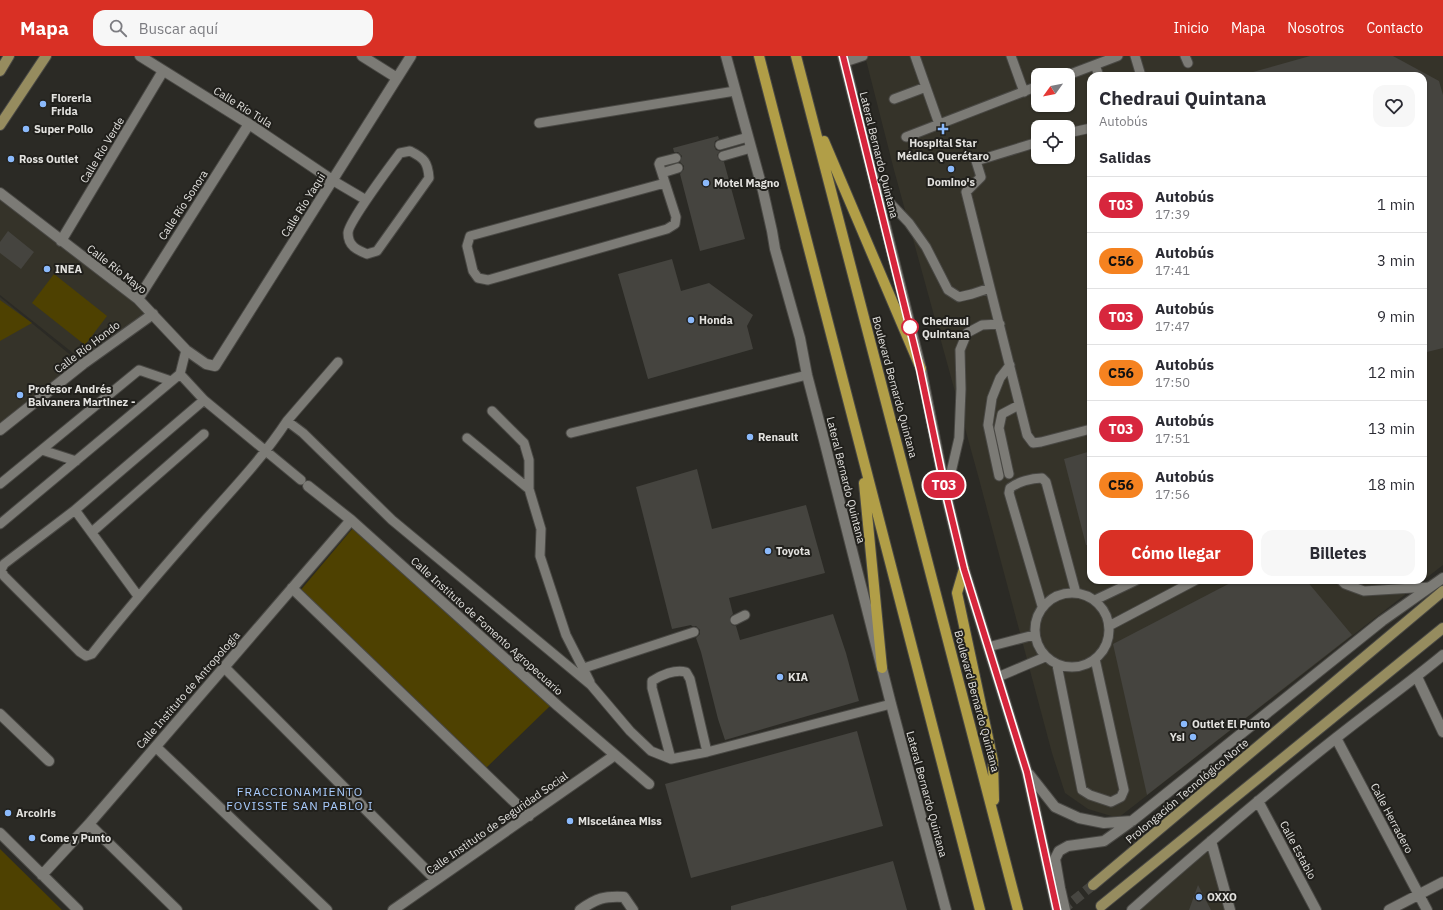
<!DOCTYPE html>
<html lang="es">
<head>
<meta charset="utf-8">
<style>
	:root { --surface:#fff; --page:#f7f7f7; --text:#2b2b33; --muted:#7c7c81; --line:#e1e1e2; --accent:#d93025 }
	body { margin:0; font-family:"IBM Plex Sans",sans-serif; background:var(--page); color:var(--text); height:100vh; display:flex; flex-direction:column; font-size:15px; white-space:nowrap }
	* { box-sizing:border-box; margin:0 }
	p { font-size:13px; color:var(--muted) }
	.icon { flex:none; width:22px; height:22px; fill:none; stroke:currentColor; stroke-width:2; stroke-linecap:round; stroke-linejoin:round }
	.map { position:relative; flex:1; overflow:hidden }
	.drawer { position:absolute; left:1087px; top:16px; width:340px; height:512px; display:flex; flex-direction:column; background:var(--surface); border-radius:12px; box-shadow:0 1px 3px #0004 }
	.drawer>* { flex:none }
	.badge { padding:0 8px; border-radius:13px; font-size:14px; line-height:26px }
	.needle { width:26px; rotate:237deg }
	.controls { position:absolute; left:1031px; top:12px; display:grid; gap:8px }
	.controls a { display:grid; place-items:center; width:44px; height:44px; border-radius:8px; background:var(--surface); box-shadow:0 1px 3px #0004; font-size:20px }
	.map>.badge { position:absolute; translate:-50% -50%; box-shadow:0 0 0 2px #fff }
	h2 { padding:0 12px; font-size:15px; line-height:36px }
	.round { display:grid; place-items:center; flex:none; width:42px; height:42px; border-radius:12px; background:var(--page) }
	.summary { display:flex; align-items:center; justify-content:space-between; height:68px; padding:0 12px }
	h1 { font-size:19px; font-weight:800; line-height:30px }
	.action { display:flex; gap:8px; margin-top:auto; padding:8px 12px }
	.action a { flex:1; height:46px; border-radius:12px; background:var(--accent); color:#fff; font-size:16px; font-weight:800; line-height:46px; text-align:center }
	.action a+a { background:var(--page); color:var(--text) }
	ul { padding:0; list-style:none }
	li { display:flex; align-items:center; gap:12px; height:56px; padding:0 12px; border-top:1px solid var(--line) }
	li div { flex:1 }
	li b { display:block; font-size:15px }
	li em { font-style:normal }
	li .badge { min-width:44px; font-weight:700; text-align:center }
	header { display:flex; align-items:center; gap:24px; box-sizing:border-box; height:56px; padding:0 20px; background:var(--accent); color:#fff }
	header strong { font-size:19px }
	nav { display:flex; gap:22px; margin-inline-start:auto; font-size:14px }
	.search { width:280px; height:36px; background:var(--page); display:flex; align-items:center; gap:10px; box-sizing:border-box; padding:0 14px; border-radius:12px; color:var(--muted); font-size:15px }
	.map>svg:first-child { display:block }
</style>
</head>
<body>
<header>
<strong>Mapa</strong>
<div class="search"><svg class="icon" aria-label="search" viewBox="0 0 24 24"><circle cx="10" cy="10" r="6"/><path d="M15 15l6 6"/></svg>Buscar aquí</div>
<nav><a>Inicio</a><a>Mapa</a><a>Nosotros</a><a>Contacto</a></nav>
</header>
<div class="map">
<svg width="1443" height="854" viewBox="0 0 1443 854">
	<rect width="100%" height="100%" fill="#2b2a25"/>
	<path fill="#353329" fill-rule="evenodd" d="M865,0H1443V509L1118,762L1088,753L1065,737L1052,697L979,423L894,114ZM1038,19H1068V49H1038ZM1091,20H1423V524H1091ZM1038,71H1068V101H1038Z
		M0,139L151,257L83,305L0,239Z
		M0,241L79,306L0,372Z
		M1211,785L1230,854H1132Z"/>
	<path fill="#4e4101" d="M54,218L107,260L85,289L32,247Z
		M0,244L32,267L0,285Z
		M353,472L494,596L550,650L486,712L299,536Z
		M0,793L62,854H0Z"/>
	<path fill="#45443f" d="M1310,0H1393L1439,25L1443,39V292L1423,297V20H1253V16Z
		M718,80L719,83L715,85L714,90L716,94L720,95L717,99L719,104L724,106L745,183L700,195L680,118L684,113V110L680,106L682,100L678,96H674L673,92Z
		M8,175L34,196L21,213L0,197V186Z
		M672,203L681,235L709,227L753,259L747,270L753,293L648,323L618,218Z
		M1091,395V489H1086L1064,403Z
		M697,413L712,473L806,449L825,517L729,542L733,558L730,561V566L732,569L736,570L740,584L833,558L846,597L859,645L725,684L718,663L701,596L696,582L700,578V574L696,570H692L691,569L672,573L636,431Z
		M1236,524H1306L1352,579L1147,739L1113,588Z
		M857,675L883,770L691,822L665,728Z
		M893,805L907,854H731V850Z
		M1198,829L1211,854H1189Z"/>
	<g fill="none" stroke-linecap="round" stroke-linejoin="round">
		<path stroke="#474641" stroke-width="10" stroke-dasharray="10 5" stroke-linecap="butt" d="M1062,854L1093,829"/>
		<defs>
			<path id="service" d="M915,0L939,68
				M1011,0L1024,36
				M1135,0L1141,20
				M1185,0L1188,7
				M845,6L863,0
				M1095,9L1099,20
				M1068,19L1118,0
				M894,43L926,31
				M539,67L735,35
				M1068,77L1091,72
				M906,81L1038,30
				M1038,86L976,105L981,121L966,136L1027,379L1033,387L1041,386L1091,373
				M720,89L748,81
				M410,95C424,102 428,106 429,122L377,195L367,198C357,194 348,190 348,177C348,167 391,109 400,97Z
				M723,100L751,92
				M662,117L678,112
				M332,124L366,144
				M665,127L470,180L467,190L473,215L478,222L488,224L667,173L675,168L676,161L659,108L660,106L676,102
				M875,131L909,167L926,191L948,234L959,241L972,238L990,232
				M186,294L180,318L204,344L301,424
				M204,344L75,454L4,508L1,514L4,520L80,596L86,600L92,598C129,551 168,506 208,461C235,431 264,400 287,365L303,377L392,464L591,629L630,675L651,695L671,703L707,696L891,648
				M492,355L524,387L529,404V433
				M287,365L338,306
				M571,377L807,319
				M467,382L529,433L541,473L540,500L566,579L590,626
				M42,394L76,405
				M1009,418L999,372L1002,358L1019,349
				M999,420L988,369L992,342L1000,322L1010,309
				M0,428L139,314L171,325
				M946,438L959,382L961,333L960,294L967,277L982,269L1000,268
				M75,454L138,540
				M0,468L180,318
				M92,476L204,378
				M1341,524L1345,528L1364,535L1430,531
				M1035 574a37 37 0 1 1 74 0a37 37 0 1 1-74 0Z
				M1095,544L1137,524
				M1042,550L1009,437L1010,432C1018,426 1031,422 1042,422L1046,426L1076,537
				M735,564L745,559
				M1109,570L1196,524
				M988,591L1034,579
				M1057,609L1082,734L1090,739L1111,746L1121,741L1124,734L1095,603
				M584,612L694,576
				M998,621L1045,601
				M671,703L652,632V625C661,619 675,613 686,616L690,623L707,696"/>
			<path id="minor" d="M140,0L249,68L332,124
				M362,0L397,22
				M0,137L138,243L186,294L206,308L215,310L411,0
				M61,185L163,15
				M138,243L249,68
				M0,374L83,308L153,258
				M308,430L351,464L558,650L649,728
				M292,532L529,760
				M224,611L436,824
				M1417,621L1443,676
				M0,658L49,705
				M1336,682L1427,854
				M156,691L327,854
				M1258,745L1316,854
				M89,768L177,854
				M0,777L78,854
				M1211,785L1230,854
				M42,819L89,768L351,464
				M393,854L615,699
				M580,854C597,842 604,840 624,841L633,854
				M1132,854C1199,795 1266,737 1336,682C1371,654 1408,628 1443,599
				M1389,854L1443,826"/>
			<path id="tertiary" d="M726,0L763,135L772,175L775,193L800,282L807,319L824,384L891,648L946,854
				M843,0L921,313L946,438L964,513L1027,716L1057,854
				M1029,718L1055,751L1079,762L1104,767L1132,765
				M1065,854L1060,832L1055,803L1059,795L1068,790L1104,785L1132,765L1382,565L1443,522"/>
			<path id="secondary" d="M0,15L9,0
				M0,69L46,0
				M1093,829L1443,535
				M1101,850L1443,572"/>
			<path id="primary" d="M759,0L980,854
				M796,0L1018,854
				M824,85L921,313
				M864,427L882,612
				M964,513L957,537L993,705L994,744"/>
		</defs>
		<use href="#service" stroke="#494844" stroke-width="11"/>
		<use href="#minor" stroke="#494844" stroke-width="12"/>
		<use href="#tertiary" stroke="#494844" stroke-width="12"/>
		<use href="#secondary" stroke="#494844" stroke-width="12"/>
		<use href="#primary" stroke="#494844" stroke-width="12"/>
		<use href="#service" stroke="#7c7b76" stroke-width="9"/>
		<use href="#minor" stroke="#7c7b76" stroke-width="10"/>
		<use href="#tertiary" stroke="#7c7b76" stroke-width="10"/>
		<use href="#secondary" stroke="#968c5f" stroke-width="10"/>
		<use href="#primary" stroke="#b19e47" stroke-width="10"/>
	</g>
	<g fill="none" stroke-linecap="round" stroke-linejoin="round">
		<defs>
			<path id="line" d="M843,0L920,313L946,438L964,513L1027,716L1057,854"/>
		</defs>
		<use href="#line" stroke="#fff" stroke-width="9"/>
		<use href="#line" stroke="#d7263d" stroke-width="6"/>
	</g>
	<g fill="#8bbafc" stroke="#21201c" stroke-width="1.5">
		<circle cx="43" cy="48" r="4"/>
		<circle cx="26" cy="73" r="4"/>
		<path d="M941 67h4v4h4v4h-4v4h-4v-4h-4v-4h4z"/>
		<circle cx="11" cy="103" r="4"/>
		<circle cx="951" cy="113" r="4"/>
		<circle cx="706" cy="127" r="4"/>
		<circle cx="47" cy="213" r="4"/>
		<circle cx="691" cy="264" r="4"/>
		<circle cx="20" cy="339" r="4"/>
		<circle cx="750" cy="381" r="4"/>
		<circle cx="768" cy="495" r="4"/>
		<circle cx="780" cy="621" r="4"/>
		<circle cx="1184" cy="668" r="4"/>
		<circle cx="1193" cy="681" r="4"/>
		<circle cx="8" cy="757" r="4"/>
		<circle cx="570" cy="765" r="4"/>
		<circle cx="32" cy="782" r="4"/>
		<circle cx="1199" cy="841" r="4"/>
	</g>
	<circle fill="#fff" stroke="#d7263d" stroke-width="2" cx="910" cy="271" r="8"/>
	<g text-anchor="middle" stroke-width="4" stroke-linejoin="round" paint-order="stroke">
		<g font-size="11" font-weight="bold" fill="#e3e2df" stroke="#21201c" text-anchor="start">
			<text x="51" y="46">Floreria<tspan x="51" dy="13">Frida</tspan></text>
			<text x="34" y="77">Super Pollo</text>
			<text x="943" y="91" text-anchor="middle">Hospital Star<tspan x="943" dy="13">Médica Querétaro</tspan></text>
			<text x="19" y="107">Ross Outlet</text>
			<text x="951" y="130" text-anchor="middle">Domino's</text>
			<text x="714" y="131">Motel Magno</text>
			<text x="55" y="217">INEA</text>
			<text x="699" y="268">Honda</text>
			<text x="28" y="337">Profesor Andrés<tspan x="28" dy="13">Balvanera Martinez -</tspan></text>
			<text x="758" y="385">Renault</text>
			<text x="776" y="499">Toyota</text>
			<text x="788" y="625">KIA</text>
			<text x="1192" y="672">Outlet El Punto</text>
			<text x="1185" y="685" text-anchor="end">Ysi</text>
			<text x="16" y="761">Arcoiris</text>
			<text x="578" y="769">Miscelánea Miss</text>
			<text x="40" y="786">Come y Punto</text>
			<text x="1207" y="845">OXXO</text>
		</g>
		<g font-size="11" fill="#e3e2df" stroke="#21201c">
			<text transform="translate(243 51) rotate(32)" y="4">Calle Río Tula</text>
			<text transform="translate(102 94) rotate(-59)" y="4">Calle Río Verde</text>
			<text transform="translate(879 99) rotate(76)" y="4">Lateral Bernardo Quintana</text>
			<text transform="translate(183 149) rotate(-57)" y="4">Calle Río Sonora</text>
			<text transform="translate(303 149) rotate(-58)" y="4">Calle Río Yaqui</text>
			<text transform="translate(117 213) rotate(38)" y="4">Calle Río Mayo</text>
			<text transform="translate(87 291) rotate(-37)" y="4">Calle Río Hondo</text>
			<text transform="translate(895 331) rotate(75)" y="4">Boulevard Bernardo Quintana</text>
			<text transform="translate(846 424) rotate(76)" y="4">Lateral Bernardo Quintana</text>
			<text transform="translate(487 570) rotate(42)" y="4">Calle Instituto de Fomento Agropecuario</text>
			<text transform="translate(188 634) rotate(-49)" y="4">Calle Instituto de Antropología</text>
			<text transform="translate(977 645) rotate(75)" y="4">Boulevard Bernardo Quintana</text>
			<text transform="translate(1187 735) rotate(-40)" y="4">Prolongación Tecnológico Norte</text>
			<text transform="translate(927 738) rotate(75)" y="4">Lateral Bernardo Quintana</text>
			<text transform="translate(1392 762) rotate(62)" y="4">Calle Herradero</text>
			<text transform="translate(497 767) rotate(-35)" y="4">Calle Instituto de Seguridad Social</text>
			<text transform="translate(1298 794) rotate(62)" y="4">Calle Establo</text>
		</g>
		<g font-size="11" font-weight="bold" fill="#e3e2df" stroke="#21201c" text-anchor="start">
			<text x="922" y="269">Chedraui<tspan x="922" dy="13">Quintana</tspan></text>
		</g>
		<g font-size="12" letter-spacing="1" fill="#a9ccfe" stroke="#21201c">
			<text x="300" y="740">FRACCIONAMIENTO<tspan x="300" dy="14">FOVISSTE SAN PABLO I</tspan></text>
		</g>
	</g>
</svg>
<div class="controls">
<a><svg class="needle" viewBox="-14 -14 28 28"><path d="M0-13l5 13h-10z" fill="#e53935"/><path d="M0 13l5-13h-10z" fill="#7c7c81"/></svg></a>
<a><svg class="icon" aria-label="locate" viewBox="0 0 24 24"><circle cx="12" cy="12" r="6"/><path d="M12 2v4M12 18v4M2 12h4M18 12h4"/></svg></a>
</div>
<b class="badge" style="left:944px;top:429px;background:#d7263d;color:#fff">T03</b>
<section class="drawer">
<div class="summary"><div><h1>Chedraui Quintana</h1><p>Autobús</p></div><a class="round"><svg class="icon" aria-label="heart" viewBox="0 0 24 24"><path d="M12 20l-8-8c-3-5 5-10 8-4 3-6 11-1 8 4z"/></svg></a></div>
<h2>Salidas</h2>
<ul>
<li><span class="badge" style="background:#d7263d;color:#fff">T03</span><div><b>Autobús</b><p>17:39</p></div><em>1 min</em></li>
<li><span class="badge" style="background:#f58220;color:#111">C56</span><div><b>Autobús</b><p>17:41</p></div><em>3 min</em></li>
<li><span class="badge" style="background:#d7263d;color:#fff">T03</span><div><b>Autobús</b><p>17:47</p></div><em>9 min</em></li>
<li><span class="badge" style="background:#f58220;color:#111">C56</span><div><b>Autobús</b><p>17:50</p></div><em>12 min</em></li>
<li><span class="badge" style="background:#d7263d;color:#fff">T03</span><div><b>Autobús</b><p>17:51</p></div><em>13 min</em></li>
<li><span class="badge" style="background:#f58220;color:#111">C56</span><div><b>Autobús</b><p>17:56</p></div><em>18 min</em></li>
</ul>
<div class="action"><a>Cómo llegar</a><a>Billetes</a></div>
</section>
</div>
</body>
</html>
